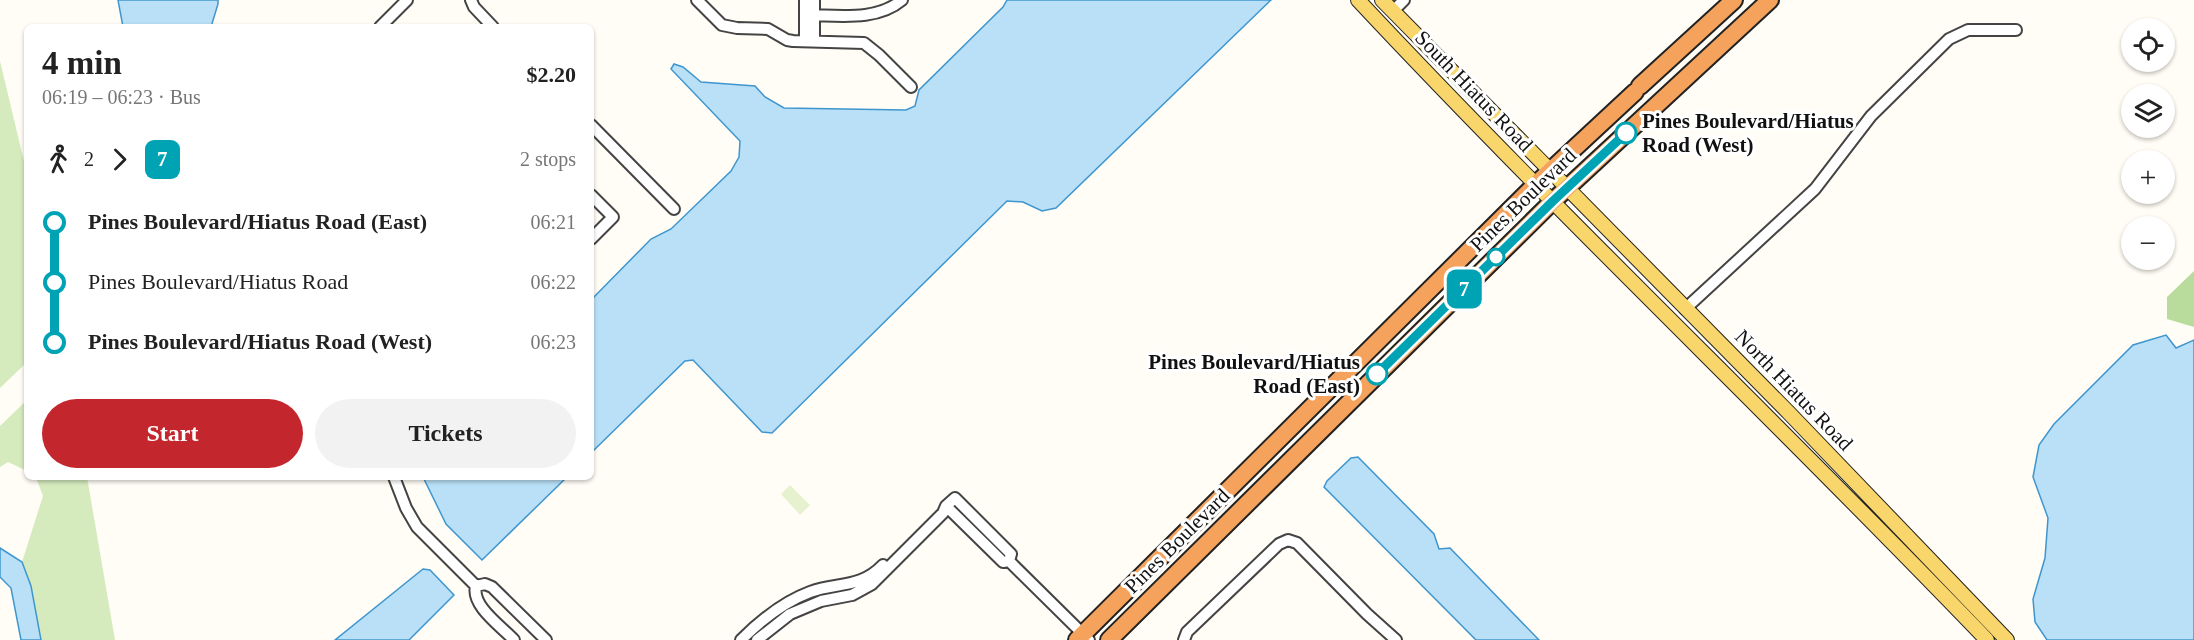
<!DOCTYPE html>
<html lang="en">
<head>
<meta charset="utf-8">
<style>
	:root { --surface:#fff; --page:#f2f2f2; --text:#222; --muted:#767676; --accent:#c4262e }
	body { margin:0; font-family:Georgia,serif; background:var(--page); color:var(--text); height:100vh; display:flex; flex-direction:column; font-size:22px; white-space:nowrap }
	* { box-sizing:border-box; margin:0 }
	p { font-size:20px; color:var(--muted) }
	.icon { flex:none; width:33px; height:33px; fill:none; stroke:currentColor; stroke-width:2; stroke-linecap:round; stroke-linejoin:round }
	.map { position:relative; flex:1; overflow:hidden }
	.details { position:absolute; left:24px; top:24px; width:570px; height:456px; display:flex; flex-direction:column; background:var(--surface); border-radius:9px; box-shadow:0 2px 4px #0004 }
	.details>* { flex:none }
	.badge { padding:0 12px; border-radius:9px; font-size:21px; line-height:39px }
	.tools { position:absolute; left:2121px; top:18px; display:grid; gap:12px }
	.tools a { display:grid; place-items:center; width:54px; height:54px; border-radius:50%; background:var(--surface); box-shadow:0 2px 4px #0004; font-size:30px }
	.map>.badge { position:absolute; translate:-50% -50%; box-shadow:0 0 0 3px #fff }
	.legs { display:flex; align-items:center; gap:9px; height:66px; padding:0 18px; font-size:20px }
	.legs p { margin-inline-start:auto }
	.overview { display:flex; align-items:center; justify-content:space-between; height:102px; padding:0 18px }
	h1 { font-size:33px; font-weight:700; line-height:45px }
	.cta { display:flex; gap:12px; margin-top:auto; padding:12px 18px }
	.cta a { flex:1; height:69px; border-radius:36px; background:var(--accent); color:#fff; font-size:24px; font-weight:700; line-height:69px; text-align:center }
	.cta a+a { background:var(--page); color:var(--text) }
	ul { padding:0 18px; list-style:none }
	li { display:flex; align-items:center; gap:21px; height:60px; font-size:22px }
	li i { display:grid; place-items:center; width:9px; height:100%; margin:0 8px; background:currentColor }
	li i::after { content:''; width:15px; height:15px; margin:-8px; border:4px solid; border-radius:50%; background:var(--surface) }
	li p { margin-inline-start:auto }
	li:first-child i { background:linear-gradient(#0000 50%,currentColor 0) }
	li:last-child i { background:linear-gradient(currentColor 50%,#0000 0) }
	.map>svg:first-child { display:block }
</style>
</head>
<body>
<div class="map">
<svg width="2194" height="640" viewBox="0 0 2194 640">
	<rect width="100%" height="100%" fill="#fffdf5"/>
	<path fill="#d5ebbd" d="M0,61L27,174V362L0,388Z
		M27,400V471L8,462L0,467V426Z
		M34,477H87L115,640H41L31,586L22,562L43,496L37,480Z"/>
	<path fill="#b9dc9c" d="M2194,271V327L2167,319V297Z"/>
	<path fill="#e6f2cf" d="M790,485L810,505L800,515L781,494Z"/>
	<path fill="#b9e0f7" stroke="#3f96cf" stroke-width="1.5" d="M118,0H218V4L211,27H123Z
		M1007,0H1271L1056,208L1042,211L1023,202L1007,201L772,433L762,432L693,360L685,361L591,453V300L651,239L671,229L731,171L739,157L740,141L671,69L674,64L683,67L701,82L755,86L765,97L784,108L906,110L915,106L919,90L1003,7Z
		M2166,335L2176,348L2194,340V640H2047L2035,622L2033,599L2045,558L2048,518L2033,477L2039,445L2054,424L2133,345Z
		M1358,457L1434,534L1439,549L1450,548L1539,640H1476L1324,487L1327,481L1351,458Z
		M423,477H567L482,560L446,524Z
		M0,548L22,562L31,586L41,640H21L11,588L0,577Z
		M423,569L430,570L454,595L409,640H335Z"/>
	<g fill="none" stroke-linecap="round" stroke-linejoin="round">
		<defs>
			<path id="minor" d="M471,0L474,7L493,27
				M697,0L722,25L737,28L768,29L787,40L793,41L864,43L879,55L911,87
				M814,0V41
				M1393,11L1404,0
				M805,15C837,15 876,22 902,0
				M380,27L407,0
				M805,41V0
				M591,125L674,209
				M591,195L613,217L591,239
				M1685,309L1815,189L1871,116L1949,39L1968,30H2016
				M394,477L406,508L417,527L476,586
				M946,506L1003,562L1009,561L1089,640
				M476,586L485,584L492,587L546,640
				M476,586C471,606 501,626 514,640
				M741,640C760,621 783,602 810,592C837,582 860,589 883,565
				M757,640L790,614L821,601L852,595L872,584L943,513L946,506L955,498L1011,554L1009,561
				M1184,640L1187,632L1279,544L1288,540L1297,543L1367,614L1396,640"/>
			<path id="major" d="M1358,0C1562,218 1780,424 1987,640
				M1382,0L1790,414L2007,640"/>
			<path id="highway" d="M1640,86L1734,0
				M1077,640L1536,184L1635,92
				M1109,640L1553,201L1770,0"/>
		</defs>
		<use href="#minor" stroke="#444" stroke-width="14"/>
		<use href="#major" stroke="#222" stroke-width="16"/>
		<use href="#highway" stroke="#222" stroke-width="20"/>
		<use href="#minor" stroke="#fff" stroke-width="10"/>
		<use href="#major" stroke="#f9d66b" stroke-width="14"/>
		<use href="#highway" stroke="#f5a25d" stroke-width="16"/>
	</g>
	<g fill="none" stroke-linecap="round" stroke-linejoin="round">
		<defs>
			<path id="line-1" d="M1377,374L1553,201L1626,133"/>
		</defs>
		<use href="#line-1" stroke="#fff" stroke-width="14"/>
		<use href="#line-1" stroke="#00a3b4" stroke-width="9"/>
	</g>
	<g fill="#fff" stroke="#00a3b4" stroke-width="3">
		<circle cx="1626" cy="133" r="10"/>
		<circle cx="1496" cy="257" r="8"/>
		<circle cx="1377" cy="374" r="10"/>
	</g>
	<g text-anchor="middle" stroke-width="6" stroke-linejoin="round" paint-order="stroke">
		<g font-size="21" fill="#111" stroke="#fff">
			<text transform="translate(1474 91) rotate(46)" y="7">South Hiatus Road</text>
			<text transform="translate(1523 200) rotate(-44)" y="7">Pines Boulevard</text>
			<text transform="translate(1794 390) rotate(46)" y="7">North Hiatus Road</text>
			<text transform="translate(1177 541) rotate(-45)" y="7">Pines Boulevard</text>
		</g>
		<g font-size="21" font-weight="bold" fill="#111" stroke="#fff" text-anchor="start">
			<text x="1642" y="128">Pines Boulevard/Hiatus<tspan x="1642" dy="24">Road (West)</tspan></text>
			<text x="1360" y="369" text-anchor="end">Pines Boulevard/Hiatus<tspan x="1360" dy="24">Road (East)</tspan></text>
		</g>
	</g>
</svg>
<div class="tools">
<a><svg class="icon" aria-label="locate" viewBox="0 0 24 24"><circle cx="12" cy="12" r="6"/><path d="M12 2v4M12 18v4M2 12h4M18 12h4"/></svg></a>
<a><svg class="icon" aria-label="layers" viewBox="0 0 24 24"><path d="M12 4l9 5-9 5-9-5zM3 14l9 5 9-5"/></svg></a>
<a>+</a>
<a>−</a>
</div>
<b class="badge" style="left:1464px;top:289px;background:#00a3b4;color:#fff">7</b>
<section class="details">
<div class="overview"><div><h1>4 min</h1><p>06:19 – 06:23 · Bus</p></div><b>$2.20</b></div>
<div class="legs"><svg class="icon" aria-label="walk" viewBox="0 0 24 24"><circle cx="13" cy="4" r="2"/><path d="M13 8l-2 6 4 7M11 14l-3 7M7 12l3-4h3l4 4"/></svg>2<svg class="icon" aria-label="forward" viewBox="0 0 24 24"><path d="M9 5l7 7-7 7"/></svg><b class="badge" style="background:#00a3b4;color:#fff">7</b><p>2 stops</p></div>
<ul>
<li><i style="color:#00a3b4"></i><b>Pines Boulevard/Hiatus Road (East)</b><p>06:21</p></li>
<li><i style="color:#00a3b4"></i><span>Pines Boulevard/Hiatus Road</span><p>06:22</p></li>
<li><i style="color:#00a3b4"></i><b>Pines Boulevard/Hiatus Road (West)</b><p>06:23</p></li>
</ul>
<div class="cta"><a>Start</a><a>Tickets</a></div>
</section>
</div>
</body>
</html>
